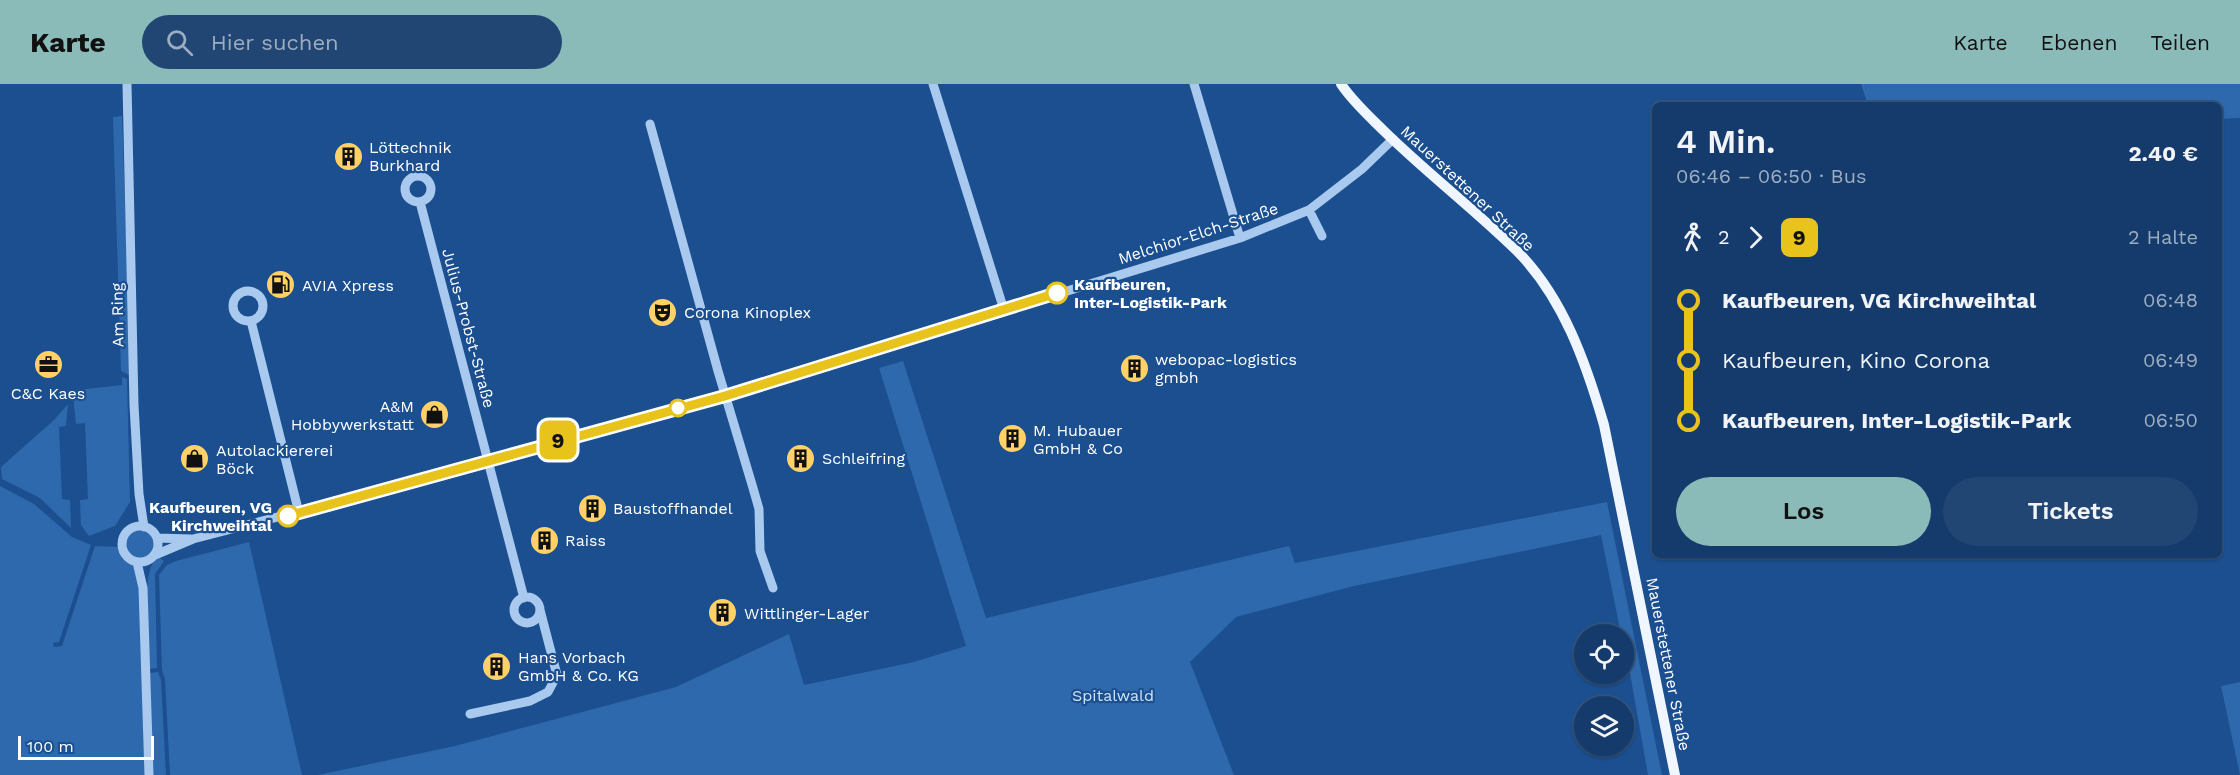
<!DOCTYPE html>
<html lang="de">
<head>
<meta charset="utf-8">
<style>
	:root { --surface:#143b6b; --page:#214673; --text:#f1f3f6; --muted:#9dadc1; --line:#33557e; --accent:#8bbbb9 }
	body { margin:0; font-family:"Work Sans",sans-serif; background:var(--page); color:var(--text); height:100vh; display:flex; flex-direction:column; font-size:22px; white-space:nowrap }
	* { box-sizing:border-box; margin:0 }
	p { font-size:20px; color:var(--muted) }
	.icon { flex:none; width:33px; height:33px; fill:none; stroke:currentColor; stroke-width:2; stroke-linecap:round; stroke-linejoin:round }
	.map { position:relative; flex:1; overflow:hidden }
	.side { position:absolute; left:1652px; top:18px; width:570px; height:456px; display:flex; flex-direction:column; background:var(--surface); border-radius:9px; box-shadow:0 2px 4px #0004,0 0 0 2px var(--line) }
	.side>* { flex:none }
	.badge { padding:0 12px; border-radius:9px; font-size:21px; line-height:39px }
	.controls { position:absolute; left:1574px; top:540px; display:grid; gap:12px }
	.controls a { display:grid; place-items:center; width:60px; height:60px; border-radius:50%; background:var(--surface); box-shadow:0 2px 4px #0004,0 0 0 2px var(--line); font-size:30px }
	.scale { position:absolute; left:18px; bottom:15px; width:136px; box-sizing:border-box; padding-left:6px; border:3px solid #fff; border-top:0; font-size:16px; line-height:21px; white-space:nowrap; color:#fff; -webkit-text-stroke:4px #1b4f8f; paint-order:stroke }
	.map>.badge { position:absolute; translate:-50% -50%; box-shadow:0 0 0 3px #fff }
	.legs { display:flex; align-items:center; gap:9px; height:66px; padding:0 24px; font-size:20px }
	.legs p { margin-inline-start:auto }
	.headline { display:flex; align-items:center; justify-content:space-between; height:102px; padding:0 24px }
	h1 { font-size:33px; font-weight:600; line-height:45px }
	.cta { display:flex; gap:12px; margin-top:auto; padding:12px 24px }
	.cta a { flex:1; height:69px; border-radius:36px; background:var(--accent); color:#111; font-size:24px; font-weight:600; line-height:69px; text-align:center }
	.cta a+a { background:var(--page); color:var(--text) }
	ul { padding:0 24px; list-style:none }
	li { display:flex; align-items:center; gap:21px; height:60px; font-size:22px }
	li i { display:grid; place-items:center; width:9px; height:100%; margin:0 8px; background:currentColor }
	li i::after { content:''; width:15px; height:15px; margin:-8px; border:4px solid; border-radius:50%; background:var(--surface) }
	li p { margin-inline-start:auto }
	li:first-child i { background:linear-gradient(#0000 50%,currentColor 0) }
	li:last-child i { background:linear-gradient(currentColor 50%,#0000 0) }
	header { display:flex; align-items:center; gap:36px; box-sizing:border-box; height:84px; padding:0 30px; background:var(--accent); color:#111 }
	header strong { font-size:28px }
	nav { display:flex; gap:33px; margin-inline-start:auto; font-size:21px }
	.search { width:420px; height:54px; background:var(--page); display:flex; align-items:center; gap:15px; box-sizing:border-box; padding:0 21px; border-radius:33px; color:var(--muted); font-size:22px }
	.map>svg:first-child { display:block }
</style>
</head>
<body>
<header>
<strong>Karte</strong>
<div class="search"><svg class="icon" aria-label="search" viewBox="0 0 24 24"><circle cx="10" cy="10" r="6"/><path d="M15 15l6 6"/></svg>Hier suchen</div>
<nav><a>Karte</a><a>Ebenen</a><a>Teilen</a></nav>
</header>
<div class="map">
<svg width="2240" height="691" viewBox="0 0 2240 691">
	<rect width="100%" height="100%" fill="#1b4f8f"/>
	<path fill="#2e69ad" d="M1861,0H2240V34L2219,35L2218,21H1868Z
		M122,32L131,292L121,287L113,33Z
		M903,277L986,534L1289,462L1295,479L1607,418L1662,691H1648L1623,550H1621L1601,451L1354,502L1236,533L1190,578L1234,691H318L455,662L676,603L789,550L804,601L914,578L966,562L879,284Z
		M122,293L127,295L130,418L115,442L89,452L81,441L80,416L88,415L85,339L76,340L73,311L86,305L122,301Z
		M68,320L66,342L59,343L62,415L70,416L71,444L40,414L2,395L1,383L54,336Z
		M0,402L34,420L72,453L91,461L59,558L53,559L54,563L62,562L95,462L121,463L123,470L134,479L139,504L147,691H0Z
		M126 460a14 14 0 1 1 28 0a14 14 0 1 1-28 0Z
		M249,458L302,691H170L165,595L162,586L159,491L167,481L176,477Z
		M157,472L164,477L155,490L157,584L149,585C149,558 139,493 157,472Z
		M158,588L161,596L166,691H152L150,589Z
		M2240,598V691L2221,602Z"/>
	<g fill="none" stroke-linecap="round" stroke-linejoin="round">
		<path stroke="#a9c9ee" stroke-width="9" d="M127,0L134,321L139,410L144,443
			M933,0L1004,226
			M1194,0L1240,154
			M650,40L718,287L753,404L759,425L760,467L773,504
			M405 105a13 13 0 1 1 26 0a13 13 0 1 1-26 0Z
			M420,118L524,514
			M1309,126L1322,152
			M233 222a15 15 0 1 1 30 0a15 15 0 1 1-30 0Z
			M251,237L299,429
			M122 460a18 18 0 1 1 36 0a18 18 0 1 1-36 0Z
			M157,454L191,455
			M155,471L193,455L489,378L548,359L725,312L1240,154L1309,126L1362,85L1393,55
			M137,478L143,504L149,691
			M514 526a13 13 0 1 1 26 0a13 13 0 1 1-26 0Z
			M470,630L530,617L548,608L557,591L540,526"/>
		<path stroke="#f0f6ff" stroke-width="10" d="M1341,0C1353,18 1369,32 1384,47C1427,89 1474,125 1517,167C1563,213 1586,279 1604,341L1675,691"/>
	</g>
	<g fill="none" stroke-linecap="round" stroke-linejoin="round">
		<defs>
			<path id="line-1" d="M288,432L725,312L1057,209"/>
		</defs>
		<use href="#line-1" stroke="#fff" stroke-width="14"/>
		<use href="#line-1" stroke="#e8c31b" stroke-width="9"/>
	</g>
	<defs>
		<symbol id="building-disc" viewBox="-11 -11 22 22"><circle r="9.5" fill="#ffd166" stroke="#1b4f8f"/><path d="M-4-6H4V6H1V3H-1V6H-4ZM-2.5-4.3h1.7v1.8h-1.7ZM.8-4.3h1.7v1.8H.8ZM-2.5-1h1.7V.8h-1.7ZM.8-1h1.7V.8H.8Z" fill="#111"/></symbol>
		<symbol id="fuel-disc" viewBox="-11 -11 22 22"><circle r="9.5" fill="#ffd166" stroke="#1b4f8f"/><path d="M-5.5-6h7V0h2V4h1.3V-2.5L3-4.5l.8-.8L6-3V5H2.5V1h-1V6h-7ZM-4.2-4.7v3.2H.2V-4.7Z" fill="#111"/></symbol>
		<symbol id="theatre-disc" viewBox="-11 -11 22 22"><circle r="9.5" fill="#ffd166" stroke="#1b4f8f"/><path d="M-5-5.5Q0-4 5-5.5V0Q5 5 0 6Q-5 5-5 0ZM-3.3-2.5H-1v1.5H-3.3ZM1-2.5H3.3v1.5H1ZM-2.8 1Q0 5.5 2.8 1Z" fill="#111"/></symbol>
		<symbol id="office-disc" viewBox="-11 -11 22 22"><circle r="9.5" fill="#ffd166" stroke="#1b4f8f"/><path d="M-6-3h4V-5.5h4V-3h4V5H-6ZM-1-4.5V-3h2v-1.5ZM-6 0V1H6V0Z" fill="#111"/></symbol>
		<symbol id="shop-disc" viewBox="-11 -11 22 22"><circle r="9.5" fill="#ffd166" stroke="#1b4f8f"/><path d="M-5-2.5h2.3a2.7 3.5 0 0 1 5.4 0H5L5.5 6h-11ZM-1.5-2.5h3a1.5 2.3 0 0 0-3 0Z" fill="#111"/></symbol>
	</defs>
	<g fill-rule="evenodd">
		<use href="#building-disc" x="332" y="56" width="33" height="33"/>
		<use href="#fuel-disc" x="264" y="184" width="33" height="33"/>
		<use href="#theatre-disc" x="646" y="212" width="33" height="33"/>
		<use href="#office-disc" x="32" y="264" width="33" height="33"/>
		<use href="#building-disc" x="1118" y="268" width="33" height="33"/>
		<use href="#shop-disc" x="418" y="314" width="33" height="33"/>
		<use href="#building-disc" x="996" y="338" width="33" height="33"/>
		<use href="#building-disc" x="784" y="358" width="33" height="33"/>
		<use href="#shop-disc" x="178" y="358" width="33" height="33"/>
		<use href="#building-disc" x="576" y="408" width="33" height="33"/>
		<use href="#building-disc" x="528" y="440" width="33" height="33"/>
		<use href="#building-disc" x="706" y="512" width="33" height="33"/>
		<use href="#building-disc" x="480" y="566" width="33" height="33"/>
	</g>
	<g fill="#fff" stroke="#e8c31b" stroke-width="3">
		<circle cx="1057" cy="209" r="10"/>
		<circle cx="678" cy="324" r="8"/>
		<circle cx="288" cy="432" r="10"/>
	</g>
	<g text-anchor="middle" stroke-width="4.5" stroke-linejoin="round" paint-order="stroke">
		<g font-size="16" fill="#fff" stroke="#1b4f8f" text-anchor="start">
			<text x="369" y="69">Löttechnik<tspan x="369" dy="18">Burkhard</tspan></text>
			<text x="302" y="207">AVIA Xpress</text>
			<text x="684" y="234">Corona Kinoplex</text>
			<text x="1155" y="281">webopac-logistics<tspan x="1155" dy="18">gmbh</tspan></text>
			<text x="48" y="315" text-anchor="middle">C&amp;C Kaes</text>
			<text x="414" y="328" text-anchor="end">A&amp;M<tspan x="414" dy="18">Hobbywerkstatt</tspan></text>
			<text x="1033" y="352">M. Hubauer<tspan x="1033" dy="18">GmbH &amp; Co</tspan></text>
			<text x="216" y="372">Autolackiererei<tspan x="216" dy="18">Böck</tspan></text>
			<text x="822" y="380">Schleifring</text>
			<text x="613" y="430">Baustoffhandel</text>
			<text x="565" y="462">Raiss</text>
			<text x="744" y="535">Wittlinger-Lager</text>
			<text x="518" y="579">Hans Vorbach<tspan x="518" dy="18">GmbH &amp; Co. KG</tspan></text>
		</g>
		<g font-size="16" fill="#fff" stroke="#1b4f8f">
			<text transform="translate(1468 104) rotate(43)" y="6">Mauerstettener Straße</text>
			<text transform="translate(1198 149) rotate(-18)" y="6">Melchior-Elch-Straße</text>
			<text transform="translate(117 231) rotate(-91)" y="6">Am Ring</text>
			<text transform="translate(469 244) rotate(75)" y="6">Julius-Probst-Straße</text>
			<text transform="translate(1669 580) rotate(79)" y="6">Mauerstettener Straße</text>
		</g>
		<g font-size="16" font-weight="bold" fill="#fff" stroke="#1b4f8f" text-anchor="start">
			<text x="1074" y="206">Kaufbeuren,<tspan x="1074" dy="18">Inter-Logistik-Park</tspan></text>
			<text x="272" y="429" text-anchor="end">Kaufbeuren, VG<tspan x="272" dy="18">Kirchweihtal</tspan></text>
		</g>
		<g font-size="16" fill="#cfe3fa" stroke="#1b4f8f">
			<text x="1113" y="617">Spitalwald</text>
		</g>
	</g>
</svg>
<div class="controls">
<a><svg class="icon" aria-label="locate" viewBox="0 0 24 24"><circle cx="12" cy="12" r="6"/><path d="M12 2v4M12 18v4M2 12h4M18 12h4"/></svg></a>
<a><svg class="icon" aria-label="layers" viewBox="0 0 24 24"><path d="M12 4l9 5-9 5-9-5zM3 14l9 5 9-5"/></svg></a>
</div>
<div class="scale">100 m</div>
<b class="badge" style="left:558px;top:356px;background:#e8c31b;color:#111">9</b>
<section class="side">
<div class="headline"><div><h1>4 Min.</h1><p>06:46 – 06:50 · Bus</p></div><b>2.40 €</b></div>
<div class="legs"><svg class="icon" aria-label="walk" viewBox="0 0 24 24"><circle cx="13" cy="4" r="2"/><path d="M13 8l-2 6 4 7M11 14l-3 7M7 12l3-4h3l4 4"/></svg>2<svg class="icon" aria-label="forward" viewBox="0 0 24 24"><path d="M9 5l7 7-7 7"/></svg><b class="badge" style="background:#e8c31b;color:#111">9</b><p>2 Halte</p></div>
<ul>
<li><i style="color:#e8c31b"></i><b>Kaufbeuren, VG Kirchweihtal</b><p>06:48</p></li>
<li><i style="color:#e8c31b"></i><span>Kaufbeuren, Kino Corona</span><p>06:49</p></li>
<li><i style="color:#e8c31b"></i><b>Kaufbeuren, Inter-Logistik-Park</b><p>06:50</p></li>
</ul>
<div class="cta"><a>Los</a><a>Tickets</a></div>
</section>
</div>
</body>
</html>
